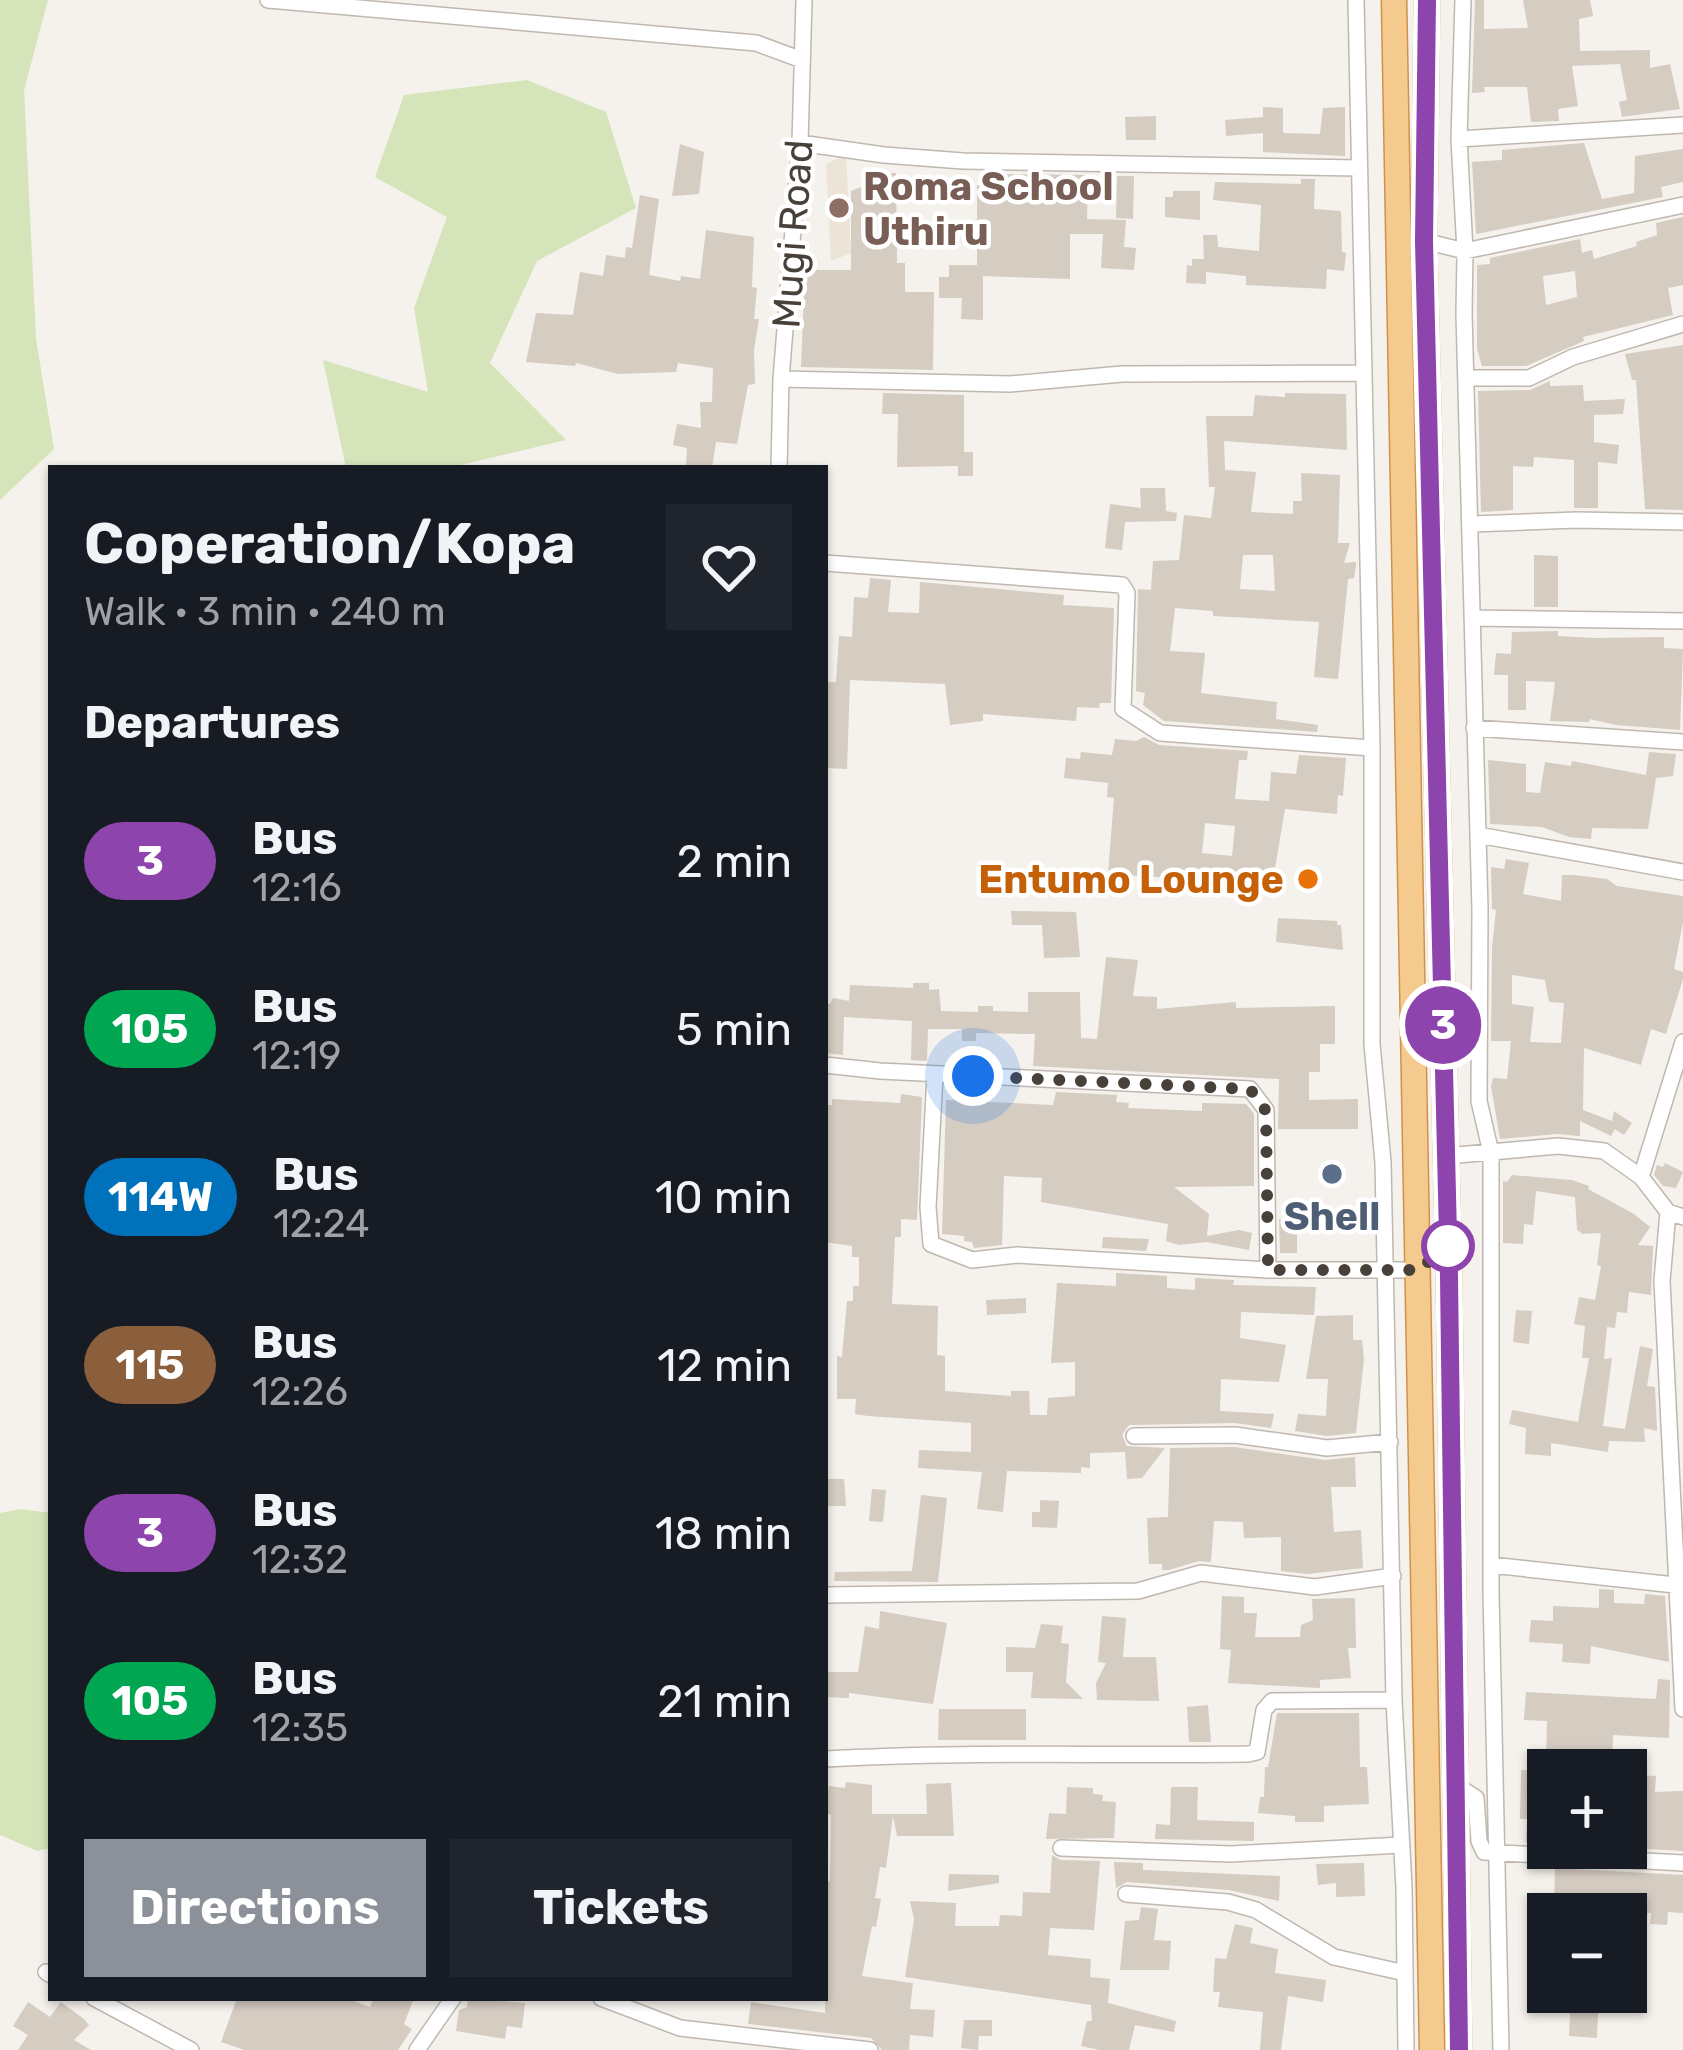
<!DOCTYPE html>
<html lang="en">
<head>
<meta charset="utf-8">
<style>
	:root { --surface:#171b24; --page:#20242c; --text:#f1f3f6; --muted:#9ea1a6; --accent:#8c9099 }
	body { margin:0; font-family:Rubik,sans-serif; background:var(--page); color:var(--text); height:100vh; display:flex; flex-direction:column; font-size:45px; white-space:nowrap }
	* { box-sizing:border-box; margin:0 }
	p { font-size:39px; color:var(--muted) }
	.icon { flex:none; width:66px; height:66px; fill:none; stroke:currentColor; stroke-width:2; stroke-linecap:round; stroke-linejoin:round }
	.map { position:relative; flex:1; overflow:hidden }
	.sheet { position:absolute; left:48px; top:465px; width:780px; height:1536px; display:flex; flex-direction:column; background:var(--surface); border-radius:0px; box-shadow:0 3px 9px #0004 }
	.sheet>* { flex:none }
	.badge { padding:0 24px; border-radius:39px; font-size:42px; line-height:78px }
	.buttons { position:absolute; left:1527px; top:1749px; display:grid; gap:24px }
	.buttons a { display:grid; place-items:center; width:120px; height:120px; border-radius:0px; background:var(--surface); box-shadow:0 3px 9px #0004; font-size:60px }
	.you { position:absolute; width:60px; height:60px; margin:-30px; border:9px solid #fff; border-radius:50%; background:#1a73e8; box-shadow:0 0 0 18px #1a73e833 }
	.map>.badge { position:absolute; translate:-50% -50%; box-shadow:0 0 0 6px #fff }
	h2 { padding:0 36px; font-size:45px; line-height:108px }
	.round { display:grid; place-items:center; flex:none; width:126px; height:126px; border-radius:0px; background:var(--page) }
	.summary { display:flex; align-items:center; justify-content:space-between; height:204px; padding:0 36px }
	h1 { font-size:57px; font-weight:700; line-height:90px }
	.primary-button { display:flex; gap:24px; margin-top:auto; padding:24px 36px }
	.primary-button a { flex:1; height:138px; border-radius:0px; background:var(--accent); color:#fff; font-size:48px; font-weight:700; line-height:138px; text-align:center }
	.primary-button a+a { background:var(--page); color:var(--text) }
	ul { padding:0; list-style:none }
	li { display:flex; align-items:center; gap:36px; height:168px; padding:0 36px }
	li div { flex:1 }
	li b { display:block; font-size:45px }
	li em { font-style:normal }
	li .badge { min-width:132px; font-weight:700; text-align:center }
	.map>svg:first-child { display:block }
</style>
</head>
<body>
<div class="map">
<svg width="1683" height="2050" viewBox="0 0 1683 2050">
	<rect width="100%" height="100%" fill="#f5f1ec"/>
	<path fill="#ece4d7" d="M846,155L851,253L831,261L826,164Z"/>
	<path fill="#d5e5b9" d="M0,0H48L24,90L36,339L54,449L0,500Z
		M527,80L606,112L636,208L537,261L490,363L566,440L448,468H346L323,360L428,392L414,308L447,217L375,177L404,95Z
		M21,1509L51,1513V1848L37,1851L0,1835V1513Z"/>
	<path fill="#d5ccc2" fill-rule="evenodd" d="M1475,0H1484V29L1528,28L1523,0H1590L1593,16L1579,19L1580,51L1650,50V68L1670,64L1680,109L1622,117L1619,102L1627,100L1620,64L1572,66L1578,106L1558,109L1559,121L1531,122L1527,87H1484L1485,92L1472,93Z
		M1263,107L1283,108V133L1320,134L1323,108L1345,107V156L1263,152V133L1226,136L1225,120L1263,117Z
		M1156,116V140H1126L1125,117Z
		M1584,143L1602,199L1634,193L1635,156L1683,149V182L1661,187L1663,197L1476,234L1472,162L1502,160V150Z
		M680,144L704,152L699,194L672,196Z
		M896,173L897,263H905V292H934L933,370L801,367L805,270H851V191L871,183V174Z
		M998,174L1088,175L1087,219L1126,220L1124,247L1136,248L1134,270L1101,268L1103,234H1070V279L983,276V320L961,319L962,298H939V277H949V265H977V185L997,186Z
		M1117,176H1134L1133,219L1116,218Z
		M1301,179H1315L1314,209L1341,211L1342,252L1346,253L1344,271L1327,269L1326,289L1246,285V276L1206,272V284L1186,283L1187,265L1192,266V259H1204L1203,235H1217L1218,247L1259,251L1261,205L1213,200L1215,182L1301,184Z
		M1173,191H1200V220L1165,217V197H1173Z
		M640,195L659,199L649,275L680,281L681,276L700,279L706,230L754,237L752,287L757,288L754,319H759L754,350L755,384L748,385L737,444L716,442L712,468H686L687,448L673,445L677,424L701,428L700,402H712L713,368L678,363L676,372L618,374L576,363L575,366L526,362L536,313L573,315L580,272L603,276L606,255L625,258L626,247L632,248Z
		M1683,217V285L1668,288L1673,315L1583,337L1584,341L1526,366H1482L1477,349V265L1490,264V258L1580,239L1582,253L1592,250L1594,259L1637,246L1636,242L1657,235L1656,223ZM1575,271L1577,297L1546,305L1543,276Z
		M1683,345V510L1645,509L1636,380H1632L1625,354Z
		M1550,381V386L1583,385L1584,401L1625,399L1623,414L1594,415V442L1619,445L1617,464L1598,462V508H1574V460L1534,457L1533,467L1513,466V510L1481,512L1478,391L1530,390Z
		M883,393L964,395V452H973V476H958V466L897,467L898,414H882Z
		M1285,393L1346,394L1347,450L1224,441L1225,470L1256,472L1251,512L1293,514V501H1302L1301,473L1340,475L1338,543H1350L1344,563L1356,562V565L1354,578L1348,579L1338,679L1314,677L1319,622L1213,616V611L1175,608L1170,651L1205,653L1201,693L1277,702L1276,719L1318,725L1317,732L1164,721L1143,705L1145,693L1136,691L1138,589L1151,590L1153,561L1179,560L1184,515L1211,518L1215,487H1209L1206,416H1253L1255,395L1285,397ZM1243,555H1273L1275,591L1240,589Z
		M1140,488H1165L1166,511L1177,513L1176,521L1125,522L1122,550L1105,548L1110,504L1141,508Z
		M1534,555L1558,556V607H1534Z
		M870,578L891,580L888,612L919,613L920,582L1064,595L1063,605L1114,608L1111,703H1100L1099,708L1077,707L1076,721L983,714V721L950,725L945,684L850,680L847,769L825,768V682H836L839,636L852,637L854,597L868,598Z
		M1558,631V636L1594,638L1664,637V648L1683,649L1680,730L1616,725L1590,719L1589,722L1550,721L1555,682L1526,681V710H1508V675H1494L1496,653L1511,654L1512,632Z
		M1144,737L1159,745L1248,751L1247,760H1239L1235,799L1269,801L1271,772L1296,774L1299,755L1346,758L1343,796L1338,795L1337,814L1285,809L1274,874L1256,873L1255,879L1218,876V881L1108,874L1114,798L1107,797L1108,783L1064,778L1066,758L1080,759L1081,752L1112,755L1115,739L1136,741ZM1205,823L1235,826L1232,856L1202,853Z
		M1649,752L1676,754L1673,776L1656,778L1648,829L1592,828L1591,839L1569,837L1542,827L1490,824L1488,760L1526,764V792L1540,793L1545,762L1571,766L1572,761L1646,775Z
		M1506,859L1529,863L1523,894L1561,901L1562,875H1574L1607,879L1617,886L1683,896V922L1674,969L1683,972V979L1666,1034L1651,1029L1641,1065L1584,1048L1583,1110L1612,1121L1614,1111L1632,1123L1624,1135L1615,1129L1611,1136L1580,1121V1136L1557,1134L1500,1139L1491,1086L1493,1078L1507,1079L1511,1041H1491L1492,947L1496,910L1492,909L1491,867L1504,869ZM1512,975L1545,980L1549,1002L1564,1003L1561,1043L1530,1042L1534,1007L1512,1004Z
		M1011,911L1076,912L1080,957L1044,958L1042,925H1012Z
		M1278,918L1337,921V925H1341L1343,950L1276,942Z
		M1106,957L1138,960L1133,996L1157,997V1009L1236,1002V1008L1335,1006V1044H1320V1072H1309V1100L1358,1099V1129H1278L1279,1079L1033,1066L1035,1034L976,1033V1041H962V1029H928L927,1061L911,1060L912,1021L844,1017L843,1055L825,1053V1003L830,1004L833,998L849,1001L850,985L913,988V983H929V990L939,989L941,1011L978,1012V1006H993V1011L1028,1012V992H1080L1081,1038L1097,1039Z
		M1056,1092L1117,1095L1116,1102L1129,1103L1128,1108L1202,1111V1103L1246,1104L1254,1114V1186L1174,1187L1209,1214L1207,1236L1239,1230L1252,1233L1249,1250L1206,1242L1179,1245L1166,1241L1168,1224L1041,1202L1042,1178L1004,1176L1002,1245L974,1248L972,1242L964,1241V1236L942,1234L946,1100L1053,1105Z
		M901,1094L922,1097L917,1220L901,1219V1237H895L892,1304L938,1306L937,1355L945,1356V1391L1011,1396V1391H1029L1030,1415H1047L1048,1398L1075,1396V1362L1051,1363L1057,1283L1116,1286V1273L1167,1276V1288L1195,1290V1278L1234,1280L1233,1285L1316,1287L1314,1315L1241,1312L1240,1338L1286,1345L1279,1382L1221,1379L1220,1411L1274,1414L1271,1428L1235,1423L1129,1425L1122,1435L1127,1446L1165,1448L1142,1478L1127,1479L1125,1452L1090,1453V1468L1081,1467V1473L1007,1471L1003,1512L977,1509L982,1472L918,1468L919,1450L971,1452V1423L868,1416L855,1414L856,1399H837V1356L842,1357L847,1301H853V1286H859V1257H852V1246L825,1242V1105H832V1099L900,1103Z
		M1665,1163L1683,1172L1676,1188L1663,1186L1654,1175L1657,1165L1663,1167Z
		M1512,1175L1572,1180L1589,1186L1588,1189L1634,1214L1650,1227L1638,1245L1653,1246L1651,1295L1629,1292L1627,1313L1617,1312L1615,1328L1607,1327L1604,1359L1612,1358L1603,1426L1625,1429L1640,1346L1653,1349L1647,1386L1655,1387L1657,1431L1644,1428L1645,1442L1609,1441L1608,1452L1551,1443V1456L1525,1454L1526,1428L1509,1424L1512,1410L1578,1422L1589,1358H1582L1585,1326L1574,1324L1579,1297L1595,1300L1601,1266L1597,1265L1601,1233L1583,1234L1577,1230L1575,1197L1536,1191L1533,1225L1524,1224L1523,1244L1503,1243V1181L1507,1182Z
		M1279,1219H1297V1253H1280Z
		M1103,1237L1149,1239L1146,1251L1102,1248Z
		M1026,1298V1313L987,1315L986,1300Z
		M1516,1310L1532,1311L1529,1344L1513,1342Z
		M1353,1315V1340H1362L1364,1359L1356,1433L1327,1436L1295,1431L1298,1414L1326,1416L1328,1379H1306L1316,1316Z
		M1234,1447L1325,1460L1355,1457L1356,1487H1331L1334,1532L1361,1530L1363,1568L1307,1574L1281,1571V1537L1244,1538L1243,1522L1214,1521L1211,1562L1199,1561L1169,1570H1162V1564H1149L1147,1518L1168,1517L1170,1448Z
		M827,1479H844L846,1506H826Z
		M872,1489L886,1490L883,1522L869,1521Z
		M921,1495L947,1498L938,1582L834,1581L835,1572L912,1571Z
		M1040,1500L1059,1501L1057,1528L1032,1527V1512H1040Z
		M1599,1589L1614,1590V1603L1644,1604L1645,1594L1665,1596L1669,1662L1591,1646L1590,1664L1562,1662L1563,1644L1529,1642L1531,1620L1553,1621V1606L1599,1608Z
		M1222,1596L1244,1597V1613H1257L1255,1637H1300L1301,1625L1313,1620L1312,1599L1355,1598L1356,1648H1348L1351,1678L1320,1680V1688L1228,1683L1231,1650L1220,1649Z
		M880,1611L947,1623L933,1704L849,1693V1698L825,1697V1672H858L865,1626L879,1629Z
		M1102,1616L1126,1618L1123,1657H1156L1159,1701L1097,1700L1096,1683L1106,1663L1098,1662Z
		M1041,1624L1063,1626L1061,1643L1069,1644L1066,1682L1083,1699L1031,1698L1033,1672H1006V1647L1035,1648Z
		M1658,1679L1670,1680L1669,1738L1613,1735L1612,1767L1546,1763L1547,1721L1524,1720L1526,1692L1656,1699Z
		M1208,1705L1211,1742H1189L1187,1707Z
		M939,1709H1026V1740H938Z
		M1277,1713H1359L1360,1767H1367L1369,1804L1324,1806V1822H1295V1816L1258,1813L1260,1797H1264L1265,1767H1268Z
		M1521,1770L1546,1771L1547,1843L1526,1842L1527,1819H1520Z
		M1630,1775L1656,1776L1655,1792L1683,1791V1851L1629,1848L1635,1808H1629Z
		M846,1782L872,1785V1814H927L926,1784L951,1783L954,1836H897L893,1816L886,1868L880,1867L875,1898L881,1899L876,1927L872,1926L862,1976L913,1983L910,2009L935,2010L933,2037L910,2035L909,2050H882L871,2038L748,2024L751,2002L825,2013V1881H830L831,1815L825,1812L829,1786L845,1788Z
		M1067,1787L1093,1788V1794L1103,1795L1102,1801L1116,1802L1114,1838L1046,1839L1049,1813L1066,1814Z
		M1171,1787H1198L1197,1820L1254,1822V1841L1155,1839L1156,1824L1170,1825Z
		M1052,1855L1061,1860L1100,1861L1094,1930L1050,1928L1048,1955L1091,1959L1090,1977L1110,1979L1108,2003L1176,2021L1174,2032L1135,2025L1129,2050H1100L1081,2046L1087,2021H1092L1091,2005L905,1977L914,1919L910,1901L956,1903L955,1926H999L1000,1915L1022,1916L1023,1892L1050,1893Z
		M1114,1862L1143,1863V1870L1280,1876L1279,1901L1229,1890L1127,1882L1116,1888Z
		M1364,1863L1365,1896L1336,1897V1883L1318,1885L1316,1864Z
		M1555,1868L1683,1875V1913L1668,1912L1667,1925L1650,1924L1651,1913L1576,1914V1910L1554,1909Z
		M949,1874L999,1875V1883L948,1891Z
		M1141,1907L1158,1909L1154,1940L1171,1941L1169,1970H1120L1125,1921L1139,1920Z
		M1235,1924L1253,1928L1250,1943L1278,1949L1275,1973L1326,1980L1323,2002L1288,1996L1281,2050H1260L1263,2012L1218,2007L1220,1992H1213L1215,1958L1226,1959Z
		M1571,1992H1599L1597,2038L1569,2036Z
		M237,1998H346L370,2007L374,1998H414L404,2024L412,2029L398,2050H244L221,2042Z
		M468,1998L525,2003L522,2028L507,2026L505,2039L456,2031L459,2010L467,2007Z
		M28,2002L50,2017L61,2002L84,2019L89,2025L74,2040L91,2050H18L28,2035L13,2026Z
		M964,2020H992V2036H979L978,2050L961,2048Z"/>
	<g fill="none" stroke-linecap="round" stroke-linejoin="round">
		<defs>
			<path id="minor" d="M268,0L756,43L802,60
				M1356,0L1372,748V1044L1383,1162L1394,1700L1404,1888L1406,2050
				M1463,0L1459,139L1465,251L1464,314L1480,909L1479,1101L1491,1153V1593L1501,2050
				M1459,139L1683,125
				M800,143L884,155L963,161L1359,168
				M1424,241L1465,251L1683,205
				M1468,378H1529L1573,357L1683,324
				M781,379L1010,384L1122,374L1364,373
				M779,468L781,379L800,143L804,0
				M1472,524L1576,520L1683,522
				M825,563L1122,585L1127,593L1123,709L1160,733L1372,748
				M1472,618L1683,621
				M1474,728L1683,742
				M1478,835L1683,872
				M825,1065L880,1071L1250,1089L1266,1110L1268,1270
				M935,1074L928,1207L931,1244L972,1260L1017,1255L1268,1270H1418
				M1446,1156L1558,1146L1604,1151L1641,1177L1668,1212L1683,1217
				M1641,1177L1683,1042
				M1668,1212L1662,1281L1683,1709
				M1134,1436L1235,1435L1327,1448L1390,1442
				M1491,1565L1675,1585
				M825,1595L1138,1591L1201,1573L1315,1587L1393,1576
				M825,1759C966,1751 1107,1756 1248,1754L1257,1752L1264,1710L1272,1701L1394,1700
				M1456,1785L1476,1798L1479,1841L1484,1852L1683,1863
				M1061,1848L1231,1854L1401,1845
				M1126,1894L1228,1902L1256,1910L1334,1957L1405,1973
				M46,1972L51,1975
				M94,1998L191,2050
				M601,1998L680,2028L870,2050
				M417,2050L453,1998"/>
			<path id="trunk" d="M1394,0L1432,2050
				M1427,0L1424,241L1449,1277L1459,2050"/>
		</defs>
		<use href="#minor" stroke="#bfb8af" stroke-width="18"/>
		<use href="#trunk" stroke="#d0924a" stroke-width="27"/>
		<use href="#minor" stroke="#fff" stroke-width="15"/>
		<use href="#trunk" stroke="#f4ca8f" stroke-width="24"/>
	</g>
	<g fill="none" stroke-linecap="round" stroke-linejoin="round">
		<defs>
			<path id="line" d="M1427,0L1424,241L1449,1277L1459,2050"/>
		</defs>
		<use href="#line" stroke="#fff" stroke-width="27"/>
		<use href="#line" stroke="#8e44ad" stroke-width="18"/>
		<path stroke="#48413a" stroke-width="12" stroke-dasharray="0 21.6" d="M973,1076L1250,1089L1266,1111L1268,1270H1418L1448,1246"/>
	</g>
	<circle fill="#8d6e63" stroke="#fff" stroke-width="4.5" cx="839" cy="208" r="12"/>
	<circle fill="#e8710a" stroke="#fff" stroke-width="4.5" cx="1308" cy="879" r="12"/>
	<circle fill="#5c6f8a" stroke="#fff" stroke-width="4.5" cx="1332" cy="1174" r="12"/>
	<circle fill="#fff" stroke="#8e44ad" stroke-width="6" cx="1448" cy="1246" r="24"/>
	<g text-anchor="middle" stroke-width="9" stroke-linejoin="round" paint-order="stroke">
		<g font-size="39" font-weight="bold" fill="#785e54" stroke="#fff" text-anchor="start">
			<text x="863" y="200">Roma School<tspan x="863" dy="45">Uthiru</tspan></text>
		</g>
		<g font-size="39" fill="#48413a" stroke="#fff">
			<text transform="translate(792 234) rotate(-86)" y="14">Mugi Road</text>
		</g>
		<g font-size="39" font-weight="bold" fill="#c56008" stroke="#fff" text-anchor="end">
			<text x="1284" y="893">Entumo Lounge</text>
		</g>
		<g font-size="39" font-weight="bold" fill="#4e5e75" stroke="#fff">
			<text x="1332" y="1230">Shell</text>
		</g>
	</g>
</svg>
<div class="buttons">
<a>+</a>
<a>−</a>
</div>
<div class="you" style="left:973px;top:1076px"></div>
<b class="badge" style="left:1443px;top:1025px;background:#8e44ad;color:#fff">3</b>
<section class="sheet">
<div class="summary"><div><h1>Coperation/Kopa</h1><p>Walk · 3 min · 240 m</p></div><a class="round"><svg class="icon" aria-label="heart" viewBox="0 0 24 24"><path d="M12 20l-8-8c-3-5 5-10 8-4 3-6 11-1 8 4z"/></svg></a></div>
<h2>Departures</h2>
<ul>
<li><span class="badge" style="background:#8e44ad;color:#fff">3</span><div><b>Bus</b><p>12:16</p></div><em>2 min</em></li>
<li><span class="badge" style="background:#00a651;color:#fff">105</span><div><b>Bus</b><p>12:19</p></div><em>5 min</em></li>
<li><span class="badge" style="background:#0072bc;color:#fff">114W</span><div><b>Bus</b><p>12:24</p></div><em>10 min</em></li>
<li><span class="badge" style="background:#8b5e3c;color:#fff">115</span><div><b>Bus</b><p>12:26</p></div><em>12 min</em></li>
<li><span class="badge" style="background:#8e44ad;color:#fff">3</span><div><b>Bus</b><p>12:32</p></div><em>18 min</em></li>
<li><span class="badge" style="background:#00a651;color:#fff">105</span><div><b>Bus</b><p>12:35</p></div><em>21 min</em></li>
</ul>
<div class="primary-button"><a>Directions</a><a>Tickets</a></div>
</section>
</div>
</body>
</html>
